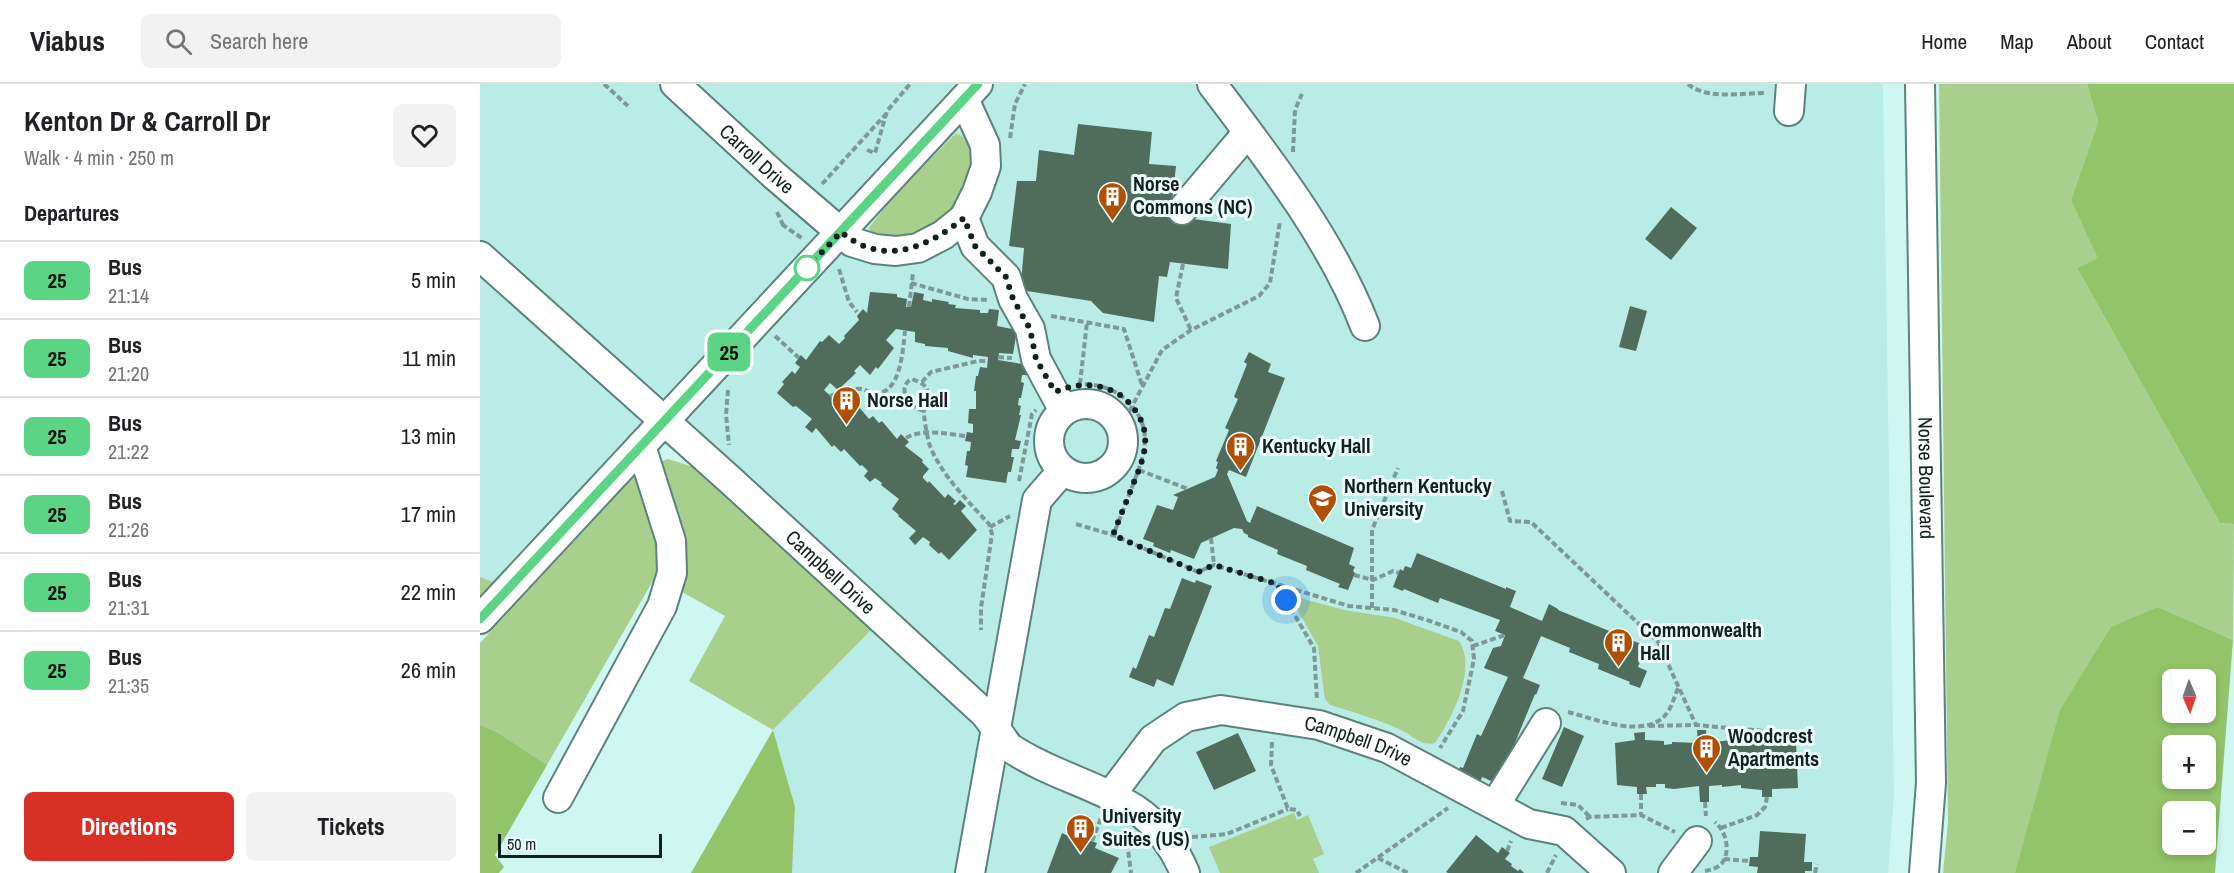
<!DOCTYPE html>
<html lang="en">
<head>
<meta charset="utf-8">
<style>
	:root { --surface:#fff; --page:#f2f2f2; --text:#202124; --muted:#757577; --line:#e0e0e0; --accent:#d93025 }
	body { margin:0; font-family:"Archivo Narrow",sans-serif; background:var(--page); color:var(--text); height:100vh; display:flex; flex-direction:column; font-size:22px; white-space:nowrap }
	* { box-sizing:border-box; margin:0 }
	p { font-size:20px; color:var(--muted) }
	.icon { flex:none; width:33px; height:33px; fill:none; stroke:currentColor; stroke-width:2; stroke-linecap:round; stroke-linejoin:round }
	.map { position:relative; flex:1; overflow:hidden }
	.sheet { display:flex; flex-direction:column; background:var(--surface); width:480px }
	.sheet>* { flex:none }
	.badge { padding:0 12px; border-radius:9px; font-size:21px; line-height:39px }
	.needle { width:39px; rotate:178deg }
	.tools { position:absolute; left:1682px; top:585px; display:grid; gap:12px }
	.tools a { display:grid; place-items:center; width:54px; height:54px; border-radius:9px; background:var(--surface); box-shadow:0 3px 9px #0003; font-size:30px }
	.scale { position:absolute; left:18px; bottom:15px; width:164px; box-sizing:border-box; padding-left:6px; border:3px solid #122120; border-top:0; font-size:16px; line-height:21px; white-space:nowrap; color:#122120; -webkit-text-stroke:4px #eefefc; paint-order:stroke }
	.you { position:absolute; width:30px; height:30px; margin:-15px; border:4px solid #fff; border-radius:50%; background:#1a73e8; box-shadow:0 0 0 9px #1a73e833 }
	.map>.badge { position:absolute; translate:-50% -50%; box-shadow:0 0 0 3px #fff }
	h2 { padding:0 24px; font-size:22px; line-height:54px }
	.round { display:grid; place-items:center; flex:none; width:63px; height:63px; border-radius:9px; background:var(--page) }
	.overview { display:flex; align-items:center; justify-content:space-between; height:102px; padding:0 24px }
	h1 { font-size:28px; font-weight:700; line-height:45px }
	.button { display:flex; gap:12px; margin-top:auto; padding:12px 24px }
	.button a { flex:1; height:69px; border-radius:9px; background:var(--accent); color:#fff; font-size:24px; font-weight:700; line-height:69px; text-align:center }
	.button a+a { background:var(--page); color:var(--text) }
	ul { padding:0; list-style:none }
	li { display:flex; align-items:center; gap:18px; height:78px; padding:0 24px; border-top:2px solid var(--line) }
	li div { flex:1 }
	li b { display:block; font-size:22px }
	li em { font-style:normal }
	li .badge { min-width:66px; font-weight:700; text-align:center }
	header { display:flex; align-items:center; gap:36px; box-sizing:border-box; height:84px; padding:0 30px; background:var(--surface); border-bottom:2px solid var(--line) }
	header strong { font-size:28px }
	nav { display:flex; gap:33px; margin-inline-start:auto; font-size:21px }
	.search { width:420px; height:54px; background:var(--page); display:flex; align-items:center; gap:15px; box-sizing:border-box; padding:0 21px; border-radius:9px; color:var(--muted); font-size:22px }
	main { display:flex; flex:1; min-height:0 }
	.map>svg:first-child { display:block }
</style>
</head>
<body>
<header>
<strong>Viabus</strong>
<div class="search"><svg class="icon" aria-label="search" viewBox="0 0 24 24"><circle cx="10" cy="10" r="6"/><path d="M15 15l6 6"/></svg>Search here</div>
<nav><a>Home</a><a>Map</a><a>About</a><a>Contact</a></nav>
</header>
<main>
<section class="sheet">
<div class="overview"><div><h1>Kenton Dr &amp; Carroll Dr</h1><p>Walk · 4 min · 250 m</p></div><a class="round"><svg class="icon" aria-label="heart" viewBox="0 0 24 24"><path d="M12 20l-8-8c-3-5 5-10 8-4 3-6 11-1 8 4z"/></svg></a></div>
<h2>Departures</h2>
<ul>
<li><span class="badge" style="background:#5cd486;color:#111">25</span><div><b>Bus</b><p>21:14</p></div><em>5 min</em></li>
<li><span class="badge" style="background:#5cd486;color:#111">25</span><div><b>Bus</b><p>21:20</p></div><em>11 min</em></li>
<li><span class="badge" style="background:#5cd486;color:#111">25</span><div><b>Bus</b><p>21:22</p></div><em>13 min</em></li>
<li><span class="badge" style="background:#5cd486;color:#111">25</span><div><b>Bus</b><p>21:26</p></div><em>17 min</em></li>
<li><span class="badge" style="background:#5cd486;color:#111">25</span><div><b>Bus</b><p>21:31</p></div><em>22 min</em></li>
<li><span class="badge" style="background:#5cd486;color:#111">25</span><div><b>Bus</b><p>21:35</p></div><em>26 min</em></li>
</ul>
<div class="button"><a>Directions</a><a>Tickets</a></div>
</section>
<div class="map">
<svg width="1754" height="789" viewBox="0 0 1754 789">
	<rect width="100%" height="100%" fill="#cef7f2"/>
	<path fill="#baece6" d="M0,0H1403L1414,711L1408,789H312L315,723L293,646L391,546L217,384L162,344L18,500L0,493Z"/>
	<path fill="#a8cf8b" d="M1459,0H1607L1618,38L1591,116L1619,174L1597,184L1740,439L1754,440L1753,556L1678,523L1535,789H1463L1468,738Z
		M476,49L488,56L493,66L494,85L482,114L450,148L421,157L393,152L389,144L412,114Z
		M188,375L217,384L391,546L293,646L209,597L245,532L175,493L67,681L17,648L0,641V559L161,385Z
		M0,493L18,500L0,521Z
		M809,511L864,526L915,534L979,557C998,585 971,635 955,659C942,663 933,652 921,646C899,636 874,628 850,621L845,615L844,609L838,562Z
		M814,729L817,736L828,731L844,770L833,775L839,789H740L729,763Z"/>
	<path fill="#93c46a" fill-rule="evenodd" d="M1607,0H1754V440L1740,439L1597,184L1618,174L1591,116L1618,38Z
		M1678,523L1753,556L1735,789H1535L1580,626L1631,543ZM1692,596H1725V628H1692ZM1692,662H1725V694H1692ZM1692,728H1725V760H1692Z
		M0,641L17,648L67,681L15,771L24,783L19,789H0Z
		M293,646L315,723L312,789H211Z"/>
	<path fill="#4f6c5c" d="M598,40L672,48L669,80L696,82L692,119L713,135L751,140L748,185L690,178L687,193L679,192L674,238L623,229L611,217L547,207L541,199L544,164L529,162L537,97H556L559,66L594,71Z
		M1191,123L1217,144L1191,176L1165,155Z
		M390,208L417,210V213L427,215L426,223H431L434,208L444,210L443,216L452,218V215L469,218L468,220L476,221L475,224L500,226V229H508L509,225L519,226L517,242L537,246L533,270L519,269L518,276L549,281V291H542L541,298L544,299L541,314H539L538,321L541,322L539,331H541L535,356L541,357L539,365H532L531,373H534L531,388H528L526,399L486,393L488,382L485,381L487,367H490L491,358L485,357L487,348L493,349V340L488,339L489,325H496V307H494L496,292H498L500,283L507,284L508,273L493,271V274L468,267V264L445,262V260L435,258V248L416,245L406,256L414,264L398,285L396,283L390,291L380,281L374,287L376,289L358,306L350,299L344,306L358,319L365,313L371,319L374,317L389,335L393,332L399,339L402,337L417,355L421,350L429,358L425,362L443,376L442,378L449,385L443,392V394L448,399L449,397L465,414L468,410L476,417L473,420L475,421L480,416L486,422L481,427L497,446L469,476L461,468L459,470L449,461L450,458L443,453L435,461L429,454L436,447L418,432L419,431L412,425L419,415L401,401L402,399L395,394L390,398L384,392L388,387L382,381L380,382L364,365L361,368L354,361L352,363L336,344L332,349L325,343L332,335L316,322L313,323L297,309L304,300L302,298L312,287L315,290L320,283L315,279L321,271L326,276L340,257L342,258L349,251L359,260L365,254L364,252L379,236L377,232L383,225L387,229Z
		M1150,222L1167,227L1156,267L1139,263Z
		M769,268L791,280L788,288L805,294L766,393L749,386L747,390L767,437L770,439L777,422L874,464L869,480L875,483L873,487L875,489L868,506L858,503L860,500L826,486L827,482L797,470L798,466L768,453V451L764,449L762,445L754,444L721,459L714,475L691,466L690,469L673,462L674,459L663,455L677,421L693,426L698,413L693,411L735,393L738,386L736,384L738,378L736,377L749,346L745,344L758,315L754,313L767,280L764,278Z
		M937,469L1026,505V503L1036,507L1030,523L1062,537L1069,520L1078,525V526L1166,562L1158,583L1167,587L1160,604L1149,600L1150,598L1118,585L1119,580L1089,568L1090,564L1061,552L1043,594L1060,601L1056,611L1055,610L1018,700L1002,693L1000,699L976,693L980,683L983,684L997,650L1001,652L1028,593L1004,584L1013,564L1021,562L1025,551L1015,547L1020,536L960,514L958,519L924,505L923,507L913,503L920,485L923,487L925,482L931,484Z
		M702,494L715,499L716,496L732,502L693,602L677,595L674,603L649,593L653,583L656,585L669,551L674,553L685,524L690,525Z
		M1084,643L1104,652L1082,703L1062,695Z
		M1217,646H1226L1227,659L1251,656V658H1261V662H1270V658H1280V652L1290,651V658H1316L1318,704L1292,705V713H1282V706L1261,704V701L1242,703V701L1229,702V718H1220L1219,702L1194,705L1185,704V700H1176V703H1166L1167,710H1157V703L1137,701L1135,659L1155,656L1154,649L1165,648V656L1184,657V661L1192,660V658L1218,659Z
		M758,649L776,687L734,706L716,668Z
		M1280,747L1326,750L1324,778H1332V787H1325V789H1277L1278,783L1269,782L1270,773H1278Z
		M582,749L605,760L608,756L617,759L615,764L639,774L631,789H567Z
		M996,751L1018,769L1022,763L1030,769L1025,775L1032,780L1031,782L1038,787L1040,785L1044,789H968L966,788Z"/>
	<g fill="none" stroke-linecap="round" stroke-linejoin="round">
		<defs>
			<g id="minor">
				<path id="s1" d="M195,0L294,91L372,158L395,165L416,167L438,164L463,151L484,134L497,108L506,82L505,61L484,15"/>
				<path d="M732,0C788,74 852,156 885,242"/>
				<path id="s2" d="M1440,0L1451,699L1444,789"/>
				<path d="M1309,27L1311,0"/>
				<path d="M702,126L768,48"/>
				<path d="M484,134L495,162L526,193L533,215L550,245L556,275L584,327"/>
				<path id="s3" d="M0,172L248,394L504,629C512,637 526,662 532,665C570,690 617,701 655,725C678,740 695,765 705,789"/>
				<circle cx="606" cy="357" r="37"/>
				<path d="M0,535L498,0"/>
				<path id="s4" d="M630,712L673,655L706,633L741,626L793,634L839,641L907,664L1049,740L1084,747L1131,789"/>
				<path d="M78,714L182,522L192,489L191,457L161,362"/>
				<path d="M1015,721L1066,639"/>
				<path d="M490,789L557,416L583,386"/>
				<path d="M1193,789L1217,757"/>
			</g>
		</defs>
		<use href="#minor" stroke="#5c827e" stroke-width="32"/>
		<path stroke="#7c9996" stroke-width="4" stroke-dasharray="6 3" stroke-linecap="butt" d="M124,0L148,22
			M1208,0C1227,16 1262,9 1285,9
			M530,54L535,20L545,0
			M387,66L395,69L407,27L430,0
			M813,68L815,26L822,10
			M342,100L406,30
			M297,128L303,141
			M304,140L303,141L323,155
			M703,180L696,214L711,246
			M359,185L369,218L377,228
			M431,199L488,215L509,216
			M429,223L433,189
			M571,232L644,245L662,301
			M295,252L319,274
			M518,273L532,274
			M442,298L451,288L498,277H508
			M600,300L607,238
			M596,301C613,298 632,304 644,314C676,343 665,369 652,403C646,419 640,435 633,451
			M248,306L246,331L249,361
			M350,312C361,308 370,304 382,305C386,306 391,309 395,309C421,311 423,264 425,247
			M444,327C430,324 416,305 431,295C453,302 448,308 444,326C443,331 448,357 450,362C462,392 488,417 509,440L512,450L501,524V546
			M641,343L682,266L711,246L779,212L790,199L800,137
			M426,354C444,344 466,350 486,352
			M659,386L708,405
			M539,397L552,330L556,326
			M1022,407L1030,437L1051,438L1178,558L1216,641
			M596,440L633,451L718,488L734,481L869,522L914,526L950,537L981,548L992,557L994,575L983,627L960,664
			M510,443L530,432
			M731,454L734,481
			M874,491L893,496L913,487L919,489
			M797,501L834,564L837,616
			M892,524V446L918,384
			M993,562L1025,551
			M1088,628C1116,635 1170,658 1189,626C1193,619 1195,611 1198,604
			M1169,642L1216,641L1284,647L1285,651
			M792,658L791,681L808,725L817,726L820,732
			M1161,710V731
			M1225,718L1226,732
			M1081,719L1098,721L1110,733
			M1106,735L1110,733L1161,731L1195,748
			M1241,744L1277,731L1285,723L1287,713
			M646,750L651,789
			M712,753L747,750L808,725
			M612,757L621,734
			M1027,767L1031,757
			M898,774L928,789
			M1244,775L1270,777
			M1225,787C1231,786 1238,784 1242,779C1251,767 1246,747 1235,738
			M876,789L968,724
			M1067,789L1076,771
			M1335,789L1337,780"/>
		<use href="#minor" stroke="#fff" stroke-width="28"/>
	</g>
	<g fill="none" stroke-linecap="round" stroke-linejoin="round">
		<defs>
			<path id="line" d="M0,535L498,0"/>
		</defs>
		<use href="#line" stroke="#fff" stroke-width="14"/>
		<use href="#line" stroke="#5cd486" stroke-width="9"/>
		<path stroke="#122120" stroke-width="6" stroke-dasharray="0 10.8" d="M327,184L361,148C403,183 447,164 484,134L495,162L526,193L533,215L550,245L556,275L575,308C595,300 612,298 633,307C640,310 646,315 651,321C675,349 664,374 652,403C646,419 639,435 633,451L718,488L734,481L797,500L806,516"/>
	</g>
	<defs>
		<symbol id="building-pin" viewBox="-11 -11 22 30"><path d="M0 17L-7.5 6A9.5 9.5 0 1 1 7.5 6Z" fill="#b05005" stroke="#eefefc"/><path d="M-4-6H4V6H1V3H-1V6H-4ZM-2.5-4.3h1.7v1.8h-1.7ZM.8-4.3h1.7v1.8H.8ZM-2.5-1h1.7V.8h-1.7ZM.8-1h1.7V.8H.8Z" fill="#fff"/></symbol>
		<symbol id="university-pin" viewBox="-11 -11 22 30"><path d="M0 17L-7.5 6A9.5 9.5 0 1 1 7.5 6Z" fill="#b05005" stroke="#eefefc"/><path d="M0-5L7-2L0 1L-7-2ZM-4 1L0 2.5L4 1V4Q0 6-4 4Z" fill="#fff"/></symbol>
	</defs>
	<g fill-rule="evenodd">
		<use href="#building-pin" x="616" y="96" width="33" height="45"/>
		<use href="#building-pin" x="350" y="300" width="33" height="45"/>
		<use href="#building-pin" x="744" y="346" width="33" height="45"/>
		<use href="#university-pin" x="826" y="398" width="33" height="45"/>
		<use href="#building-pin" x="1122" y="542" width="33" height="45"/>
		<use href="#building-pin" x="1210" y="648" width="33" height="45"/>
		<use href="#building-pin" x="584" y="728" width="33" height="45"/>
	</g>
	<circle fill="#fff" stroke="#5cd486" stroke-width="3" cx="327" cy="184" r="12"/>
	<g text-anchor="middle" stroke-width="6" stroke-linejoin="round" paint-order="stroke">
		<g font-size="20" fill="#122120" stroke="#eefefc">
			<text dy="7" stroke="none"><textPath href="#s1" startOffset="111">Carroll Drive</textPath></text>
			<text dy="7" stroke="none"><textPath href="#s2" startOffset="394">Norse Boulevard</textPath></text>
			<text dy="7" stroke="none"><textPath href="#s3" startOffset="472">Campbell Drive</textPath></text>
			<text dy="7" stroke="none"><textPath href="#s4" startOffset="288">Campbell Drive</textPath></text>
		</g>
		<g font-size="20" font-weight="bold" fill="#122120" stroke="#eefefc" text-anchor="start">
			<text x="653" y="107">Norse<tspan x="653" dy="23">Commons (NC)</tspan></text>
			<text x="387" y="323">Norse Hall</text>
			<text x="782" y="369">Kentucky Hall</text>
			<text x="864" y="409">Northern Kentucky<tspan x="864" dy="23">University</tspan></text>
			<text x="1160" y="553">Commonwealth<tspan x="1160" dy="23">Hall</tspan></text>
			<text x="1248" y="659">Woodcrest<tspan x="1248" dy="23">Apartments</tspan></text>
			<text x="622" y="739">University<tspan x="622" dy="23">Suites (US)</tspan></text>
		</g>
	</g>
</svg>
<div class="tools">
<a><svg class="needle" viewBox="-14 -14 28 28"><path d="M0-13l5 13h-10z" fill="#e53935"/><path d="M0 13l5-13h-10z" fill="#757577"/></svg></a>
<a>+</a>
<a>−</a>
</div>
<div class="scale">50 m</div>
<div class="you" style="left:806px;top:516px"></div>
<b class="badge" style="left:249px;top:268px;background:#5cd486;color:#111">25</b>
</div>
</main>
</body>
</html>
